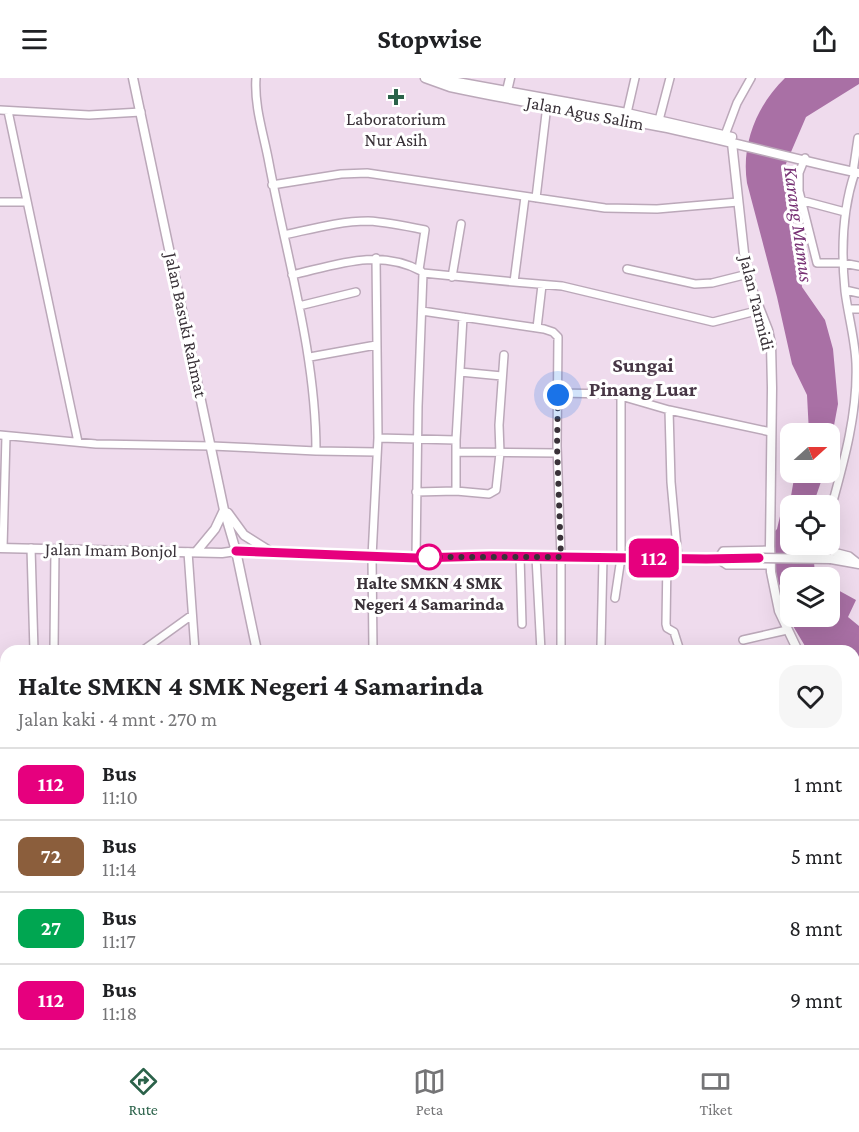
<!DOCTYPE html>
<html lang="id">
<head>
<meta charset="utf-8">
<style>
	:root { --surface:#fff; --page:#f6f6f6; --text:#202124; --muted:#757577; --line:#e0e0e0; --accent:#2b624a }
	body { margin:0; font-family:"Crimson Pro",serif; background:var(--page); color:var(--text); height:100vh; display:flex; flex-direction:column; font-size:22px; white-space:nowrap }
	* { box-sizing:border-box; margin:0 }
	p { font-size:20px; color:var(--muted) }
	.icon { flex:none; width:33px; height:33px; fill:none; stroke:currentColor; stroke-width:2; stroke-linecap:round; stroke-linejoin:round }
	.map { position:relative; flex:1; overflow:hidden }
	.sheet { position:absolute; left:0px; top:567px; width:860px; height:404px; display:flex; flex-direction:column; background:var(--surface); border-radius:18px 18px 0 0; box-shadow:0 6px 24px #0002 }
	.sheet>* { flex:none }
	.badge { padding:0 12px; border-radius:9px; font-size:21px; line-height:39px }
	.needle { width:39px; rotate:69deg }
	.controls { position:absolute; left:780px; top:345px; display:grid; gap:12px }
	.controls a { display:grid; place-items:center; width:60px; height:60px; border-radius:12px; background:var(--surface); box-shadow:0 6px 24px #0002; font-size:30px }
	.you { position:absolute; width:30px; height:30px; margin:-15px; border:4px solid #fff; border-radius:50%; background:#1a73e8; box-shadow:0 0 0 9px #1a73e833 }
	.map>.badge { position:absolute; translate:-50% -50%; box-shadow:0 0 0 3px #fff }
	.round { display:grid; place-items:center; flex:none; width:63px; height:63px; border-radius:18px; background:var(--page) }
	.overview { display:flex; align-items:center; justify-content:space-between; height:102px; padding:0 18px }
	h1 { font-size:28px; font-weight:700; line-height:45px }
	ul { padding:0; list-style:none }
	li { display:flex; align-items:center; gap:18px; height:72px; padding:0 18px; border-top:2px solid var(--line) }
	li div { flex:1 }
	li b { display:block; font-size:22px }
	li em { font-style:normal }
	li .badge { min-width:66px; font-weight:700; text-align:center }
	header { display:flex; justify-content:space-between; align-items:center; height:78px; padding:0 18px; background:var(--surface); font-size:27px; font-weight:700 }
	.menu { display:flex; justify-content:space-around; align-items:center; height:84px; border-top:2px solid var(--line); background:var(--surface); font-size:16px; color:var(--muted) }
	.menu a { display:grid; justify-items:center; gap:3px }
	.menu .active { color:var(--accent) }
	.map>svg:first-child { display:block }
</style>
</head>
<body>
<header><svg class="icon" aria-label="menu" viewBox="0 0 24 24"><path d="M4 6h16M4 12h16M4 18h16"/></svg>Stopwise<svg class="icon" aria-label="share" viewBox="0 0 24 24"><path d="M12 15V3M7 8l5-5 5 5M5 13v7h14v-7"/></svg></header>
<div class="map">
<svg width="859" height="970" viewBox="0 0 859 970">
	<rect width="100%" height="100%" fill="#efdbed"/>
	<path fill="#a970a5" d="M785,0H859V6L806,39L785,88L784,98L797,159L802,209L825,242L833,271L838,326L830,369V356L809,355L807,317L792,286L777,219L747,105C741,66 757,27 785,0Z
		M795,395H824L813,427L790,428V466L813,467L815,499L790,500V538H830V510L836,511L856,522L848,539L859,548V617L854,613V573H808L790,543L788,524L774,496L771,457L777,451L781,434L791,418Z
		M859,709V909L854,917V721Z"/>
	<g fill="none" stroke-linecap="round" stroke-linejoin="round">
		<defs>
			<path id="minor" d="M0,32L89,37L141,34
				M8,33L78,364
				M627,35L635,0
				M659,42L670,0
				M725,57L737,25L751,0
				M805,80L799,95V113L817,185H843L859,188
				M853,94L858,60
				M272,107L341,96L367,95L605,130L657,131L738,124
				M536,120L547,27
				M800,122L845,134
				M0,124H26
				M284,157C312,151 340,143 368,143C387,144 406,148 425,152L419,192
				M627,191L695,206L712,205L748,196
				M292,197C336,187 378,170 421,193
				M452,199L461,146
				M514,204L562,208L713,244L760,232
				M845,212L859,215
				M299,228L356,214
				M848,231H859
				M422,233L544,251L553,254L558,259L557,368L561,479V573
				M537,250L542,207
				M310,279L376,267
				M460,294L502,298
				M558,315L614,316L669,332L771,354
				M669,332L671,404L678,481
				M0,357L96,366L212,368L316,373C316,276 287,181 269,85C264,57 254,29 256,0
				M378,360L456,362
				M316,373L377,374
				M457,374L557,375
				M456,413V362L463,239
				M416,414L456,413L489,416L496,412L500,375L499,347L504,277
				M830,434C843,387 858,336 856,285C855,261 848,237 845,213C841,173 842,132 855,94
				M821,466L822,471L849,478L859,486
				M3,470L6,358
				M31,470L34,573
				M770,472L723,473L718,481L727,487H771
				M188,474L195,573
				M520,478L522,546
				M536,479L541,573
				M416,480L418,328L423,195L514,204L525,119
				M667,481L666,546L667,550L674,554L680,573
				M615,520L621,480V320
				M743,562L787,552
				M601,567L603,480
				M54,570L55,471
				M142,573L192,537
				M373,573L372,479L378,360L376,180
				M5,665L6,677
				M0,720L6,719
				M0,815H6
				M0,869L6,868
				M0,907L6,906
				M854,926L859,919
				M0,939H6
				M77,964L78,970
				M124,964L126,970
				M352,964L353,970
				M414,964L416,970
				M442,964L444,970
				M506,964L509,970
				M567,964L572,970
				M14,970L65,964
				M211,970L224,966
				M669,970L675,964"/>
			<path id="tertiary" d="M425,0L450,9C525,25 601,37 676,52C737,65 797,82 859,95
				M439,2L452,3L627,35L732,59
				M506,17L510,0
				M732,65L744,175L753,214L768,252L771,266L772,310L770,468L771,494L779,533L798,573
				M228,435L244,457L271,474
				M0,470L222,475L236,473L224,432L133,0
				M196,474L215,451L224,432
				M831,481L859,486
				M257,573L236,473L416,480L490,478L706,481L759,480
				M340,964L342,970
				M709,964L712,970
				M576,970L585,964"/>
		</defs>
		<use href="#minor" stroke="#bba8b9" stroke-width="10"/>
		<use href="#tertiary" stroke="#bba8b9" stroke-width="11"/>
		<use href="#minor" stroke="#fff" stroke-width="7"/>
		<use href="#tertiary" stroke="#fff" stroke-width="8"/>
		<defs>
			<path id="tertiary-bridge" d="M759,480L831,481"/>
		</defs>
		<use href="#tertiary-bridge" stroke="#bba8b9" stroke-width="11" stroke-linecap="butt"/>
		<use href="#tertiary-bridge" stroke="#fff" stroke-width="8"/>
	</g>
	<g fill="none" stroke-linecap="round" stroke-linejoin="round">
		<defs>
			<path id="line" d="M236,473L416,480L490,478L706,481L759,480"/>
		</defs>
		<use href="#line" stroke="#fff" stroke-width="14"/>
		<use href="#line" stroke="#e6007e" stroke-width="9"/>
		<path stroke="#393138" stroke-width="6" stroke-dasharray="0 10.8" d="M429,479H561L557,368L558,317"/>
	</g>
	<path fill="#2b624a" stroke="#fff" stroke-width="2" d="M393 10h6v6h6v6h-6v6h-6v-6h-6v-6h6z"/>
	<circle fill="#fff" stroke="#e6007e" stroke-width="3" cx="429" cy="479" r="12"/>
	<g text-anchor="middle" stroke-width="6" stroke-linejoin="round" paint-order="stroke">
		<g font-size="18" fill="#393138" stroke="#fff">
			<text transform="translate(585 35) rotate(11)" y="6">Jalan Agus Salim</text>
			<text transform="translate(757 225) rotate(76)" y="6">Jalan Tarmidi</text>
			<text transform="translate(186 247) rotate(78)" y="6">Jalan Basuki Rahmat</text>
			<text transform="translate(111 472) rotate(1)" y="6">Jalan Imam Bonjol</text>
		</g>
		<g font-size="18" fill="#393138" stroke="#fff">
			<text x="396" y="47">Laboratorium<tspan x="396" dy="21">Nur Asih</tspan></text>
		</g>
		<g font-size="18" font-weight="bold" fill="#393138" stroke="#fff">
			<text x="429" y="511">Halte SMKN 4 SMK<tspan x="429" dy="21">Negeri 4 Samarinda</tspan></text>
		</g>
		<g font-size="20" font-style="italic" fill="#783275" stroke="#fff">
			<text transform="translate(799 146) rotate(82)" y="7">Karang Mumus</text>
		</g>
		<g font-size="21" font-weight="bold" fill="#473645" stroke="#fff">
			<text x="643" y="294">Sungai<tspan x="643" dy="24">Pinang Luar</tspan></text>
		</g>
	</g>
</svg>
<div class="controls">
<a><svg class="needle" viewBox="-14 -14 28 28"><path d="M0-13l5 13h-10z" fill="#e53935"/><path d="M0 13l5-13h-10z" fill="#757577"/></svg></a>
<a><svg class="icon" aria-label="locate" viewBox="0 0 24 24"><circle cx="12" cy="12" r="6"/><path d="M12 2v4M12 18v4M2 12h4M18 12h4"/></svg></a>
<a><svg class="icon" aria-label="layers" viewBox="0 0 24 24"><path d="M12 4l9 5-9 5-9-5zM3 14l9 5 9-5"/></svg></a>
</div>
<div class="you" style="left:558px;top:317px"></div>
<b class="badge" style="left:654px;top:480px;background:#e6007e;color:#fff">112</b>
<section class="sheet">
<div class="overview"><div><h1>Halte SMKN 4 SMK Negeri 4 Samarinda</h1><p>Jalan kaki · 4 mnt · 270 m</p></div><a class="round"><svg class="icon" aria-label="heart" viewBox="0 0 24 24"><path d="M12 20l-8-8c-3-5 5-10 8-4 3-6 11-1 8 4z"/></svg></a></div>
<ul>
<li><span class="badge" style="background:#e6007e;color:#fff">112</span><div><b>Bus</b><p>11:10</p></div><em>1 mnt</em></li>
<li><span class="badge" style="background:#8b5e3c;color:#fff">72</span><div><b>Bus</b><p>11:14</p></div><em>5 mnt</em></li>
<li><span class="badge" style="background:#00a651;color:#fff">27</span><div><b>Bus</b><p>11:17</p></div><em>8 mnt</em></li>
<li><span class="badge" style="background:#e6007e;color:#fff">112</span><div><b>Bus</b><p>11:18</p></div><em>9 mnt</em></li>
</ul>
</section>
</div>
<nav class="menu">
<a class="active"><svg class="icon" aria-label="directions" viewBox="0 0 24 24"><path d="M12 3l9 9-9 9-9-9zM9 14v-3h6M13 9l2 2-2 2"/></svg>Rute</a>
<a><svg class="icon" aria-label="map" viewBox="0 0 24 24"><path d="M3 6l6-2 6 2 6-2v14l-6 2-6-2-6 2zM9 4v14M15 6v14"/></svg>Peta</a>
<a><svg class="icon" aria-label="tickets" viewBox="0 0 24 24"><path d="M3 7h18v10H3zM15 7v10"/></svg>Tiket</a>
</nav>
</body>
</html>
